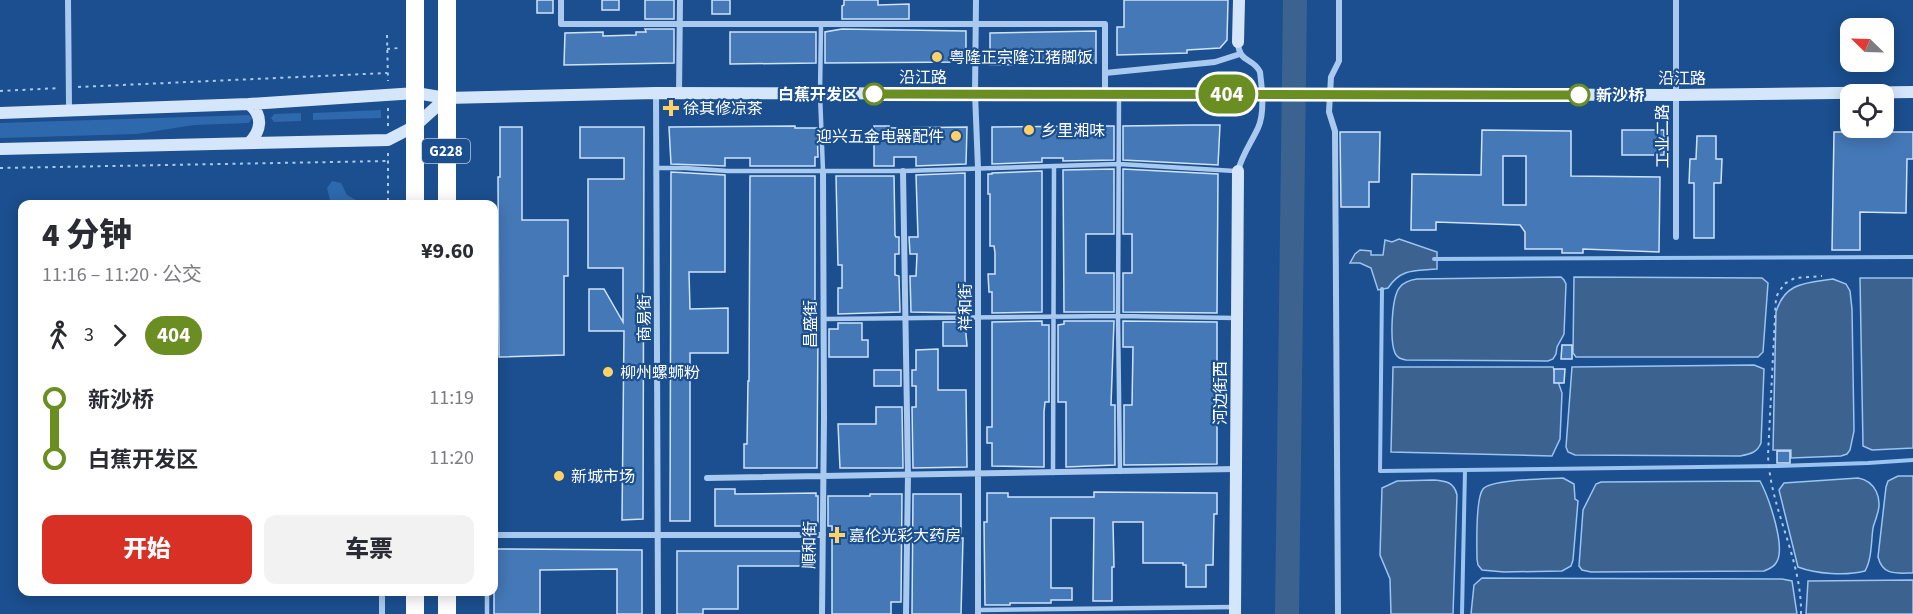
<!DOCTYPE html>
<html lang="zh">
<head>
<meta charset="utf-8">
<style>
	:root { --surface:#fff; --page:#f2f2f3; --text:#2b2b33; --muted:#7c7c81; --accent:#d93025 }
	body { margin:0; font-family:"Source Sans 3","Noto Sans SC",sans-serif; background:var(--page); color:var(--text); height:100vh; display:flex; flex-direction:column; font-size:22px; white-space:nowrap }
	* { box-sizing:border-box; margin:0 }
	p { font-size:20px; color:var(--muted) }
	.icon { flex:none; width:33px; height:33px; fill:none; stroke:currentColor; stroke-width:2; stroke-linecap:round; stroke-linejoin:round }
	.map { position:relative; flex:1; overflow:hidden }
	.drawer { position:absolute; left:18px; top:200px; width:480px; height:396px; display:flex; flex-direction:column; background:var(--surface); border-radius:12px; box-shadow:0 3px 15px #0003 }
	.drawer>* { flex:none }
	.badge { padding:0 12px; border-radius:20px; font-size:21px; line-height:39px }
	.needle { width:39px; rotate:293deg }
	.buttons { position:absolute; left:1840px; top:18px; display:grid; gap:12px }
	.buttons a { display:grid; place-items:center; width:54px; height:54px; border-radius:12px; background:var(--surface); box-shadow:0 3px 15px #0003; font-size:30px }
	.map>.badge { position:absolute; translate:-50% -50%; box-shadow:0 0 0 3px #fff }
	.legs { display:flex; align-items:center; gap:9px; height:66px; padding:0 24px; font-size:20px }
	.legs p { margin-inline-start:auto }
	.overview { display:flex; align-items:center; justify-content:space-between; height:102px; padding:0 24px }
	h1 { font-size:33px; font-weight:800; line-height:45px }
	.cta { display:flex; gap:12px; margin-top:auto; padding:12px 24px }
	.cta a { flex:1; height:69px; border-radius:12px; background:var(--accent); color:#fff; font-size:24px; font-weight:800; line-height:69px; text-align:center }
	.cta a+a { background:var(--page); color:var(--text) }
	ul { padding:0 24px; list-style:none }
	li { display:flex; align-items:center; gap:21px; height:60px; font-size:22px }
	li i { display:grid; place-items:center; width:9px; height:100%; margin:0 8px; background:currentColor }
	li i::after { content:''; width:15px; height:15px; margin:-8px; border:4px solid; border-radius:50%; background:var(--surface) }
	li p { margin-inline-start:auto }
	li:first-child i { background:linear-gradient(#0000 50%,currentColor 0) }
	li:last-child i { background:linear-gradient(currentColor 50%,#0000 0) }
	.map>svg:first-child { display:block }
</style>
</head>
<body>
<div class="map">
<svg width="1913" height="614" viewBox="0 0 1913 614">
	<rect width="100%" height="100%" fill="#1b4f8f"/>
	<path fill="#2e69ad" d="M381,110V118L313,120V113Z
		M301,113V121L274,122L271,118L274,114Z
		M249,115L252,118L249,123L194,125L137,134L0,138V123Z
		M332,181L341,183L347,195L363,204H331L327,188Z"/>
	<path fill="#3c6290" stroke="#9cc4f0" stroke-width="1.5" d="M1399,239L1437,252V269C1415,271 1401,268 1388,288L1378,290L1371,268L1360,263H1350L1355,254L1360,250L1371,251V255H1383L1385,240L1392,242Z
		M1561,277L1564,280L1566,284L1564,334L1557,347L1556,354L1553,359L1548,361L1406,360C1401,359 1397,358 1395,353C1390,342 1391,297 1400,287C1404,282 1410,280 1417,279Z
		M1574,277L1762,278L1768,283L1763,352L1758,357H1576L1573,353Z
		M1860,278H1913V448L1872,450L1863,446Z
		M1833,279L1846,284L1850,291L1852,309L1854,431L1850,450L1847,454L1841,456L1791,458V450H1773L1776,312C1785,282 1806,283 1833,279Z
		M1754,365L1764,369L1761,443C1757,453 1750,454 1740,456L1575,455L1568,452L1566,447L1572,367Z
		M1393,367H1553L1562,393L1560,439L1552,456L1391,452Z
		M1898,476H1913V573C1896,573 1883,576 1878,557L1886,487L1888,481Z
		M1563,478L1574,484L1575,499L1578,501L1573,560L1571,566L1562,571L1504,572L1482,570L1478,565L1477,559C1477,545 1475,499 1483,489C1491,479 1549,479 1563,478Z
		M1858,478C1875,481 1883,498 1877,515C1876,520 1874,523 1873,528C1871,542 1872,559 1865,571C1846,576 1816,574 1798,567L1779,490L1784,483Z
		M1434,480C1446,481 1454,482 1457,495L1453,614H1391L1390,579L1380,555L1382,488L1397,481Z
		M1760,481C1768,496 1787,548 1776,563C1773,568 1768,569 1764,571L1591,572L1582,570L1579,566L1583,510L1596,484L1601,482Z
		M1482,578L1782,579L1792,581L1797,614H1471L1474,585Z
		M1913,580V614H1806L1808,581Z"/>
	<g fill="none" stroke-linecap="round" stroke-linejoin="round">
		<path stroke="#9cc4f0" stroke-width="4" d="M1434,259L1913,257
			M1382,289L1380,471L1778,466L1868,463L1913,460
			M1462,614L1465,470"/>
		<path stroke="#3c6290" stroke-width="24" d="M1287,614L1295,0"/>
	</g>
	<path fill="#4478b7" stroke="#cfe3fa" stroke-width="1.5" fill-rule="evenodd" d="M537,0H553V13H537Z
		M602,0H619V10H602Z
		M645,0H674V19H645Z
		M712,0H730V14H712Z
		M844,0H878V5L909,4V19H842V6L844,5Z
		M1124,0H1228L1227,40L1220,48L1187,50V53L1117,55V27H1124Z
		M645,29H674V63L564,65L565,33L603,32V36L636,35V32H646Z
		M842,29L966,31V62L825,63V32Z
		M1096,31V63L990,65V33Z
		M730,32H816V63L730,64Z
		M1192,125H1220L1218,165L1123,160V126Z
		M795,126V128H817L818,157H815V166H750V158H725V166L671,164L669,127Z
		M874,126H889V128L967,127L966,164L916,166V157H894V166H874Z
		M1099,126H1114V160L1063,161V158H1042V162L992,164V127Z
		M500,127H522V220H568V276H564V355L499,357L498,177H500Z
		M580,127H644L643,519L622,520L624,331H589V289H604L623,322V268H588V179H624V158H580Z
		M1482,130L1571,131V176L1660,177L1659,252L1583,249V253H1562V249H1525V232L1520,225L1436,222V230H1411L1412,174L1481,175ZM1503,156H1526V205H1503Z
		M1622,130H1664V155H1622Z
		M1340,132H1380L1379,182H1369V207H1341Z
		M1834,132H1913V159H1907L1906,213L1860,212V250H1832Z
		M1697,136H1716V159H1722L1721,183H1714V238H1694V183H1689L1690,159H1696Z
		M1114,169V234H1086V273H1114V312H1064L1063,170Z
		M1123,169L1218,174L1217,313L1123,312V273H1132V234H1123Z
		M1042,171V312L992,313V292H989L988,274H995V253L994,246H990V194H988V174H992V173Z
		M671,172L725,175V272H689L690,309L728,308V353H690V521H670Z
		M965,173V313L911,312L910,276H916L917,254H910L909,237H918L916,175Z
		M750,176H815V305L816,329H818L817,468H744V444H747L748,381H749Z
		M836,176H894L895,235L896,237H899V254H895V275L899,276L900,312L838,314V288H842V265H838Z
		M1042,321V325H1049V402H1045L1044,412V467L992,466V443H987V427H992V322Z
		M1064,321H1114L1111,405H1115V465L1066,467V402H1058V325L1064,324Z
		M1123,321L1217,322V464L1124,465V405H1132L1133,347H1123Z
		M943,322H965L967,346H943Z
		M838,323H862V340H868V357H829V329H838Z
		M1562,345H1572V359H1561Z
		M938,349V390H966L967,467L913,468L912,407H916V386H912V370H916V350Z
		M1554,369H1565L1564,383H1554Z
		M874,370H901V386H874Z
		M876,407H902L903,468H840L838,424H876Z
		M1777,451H1790V463H1777Z
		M715,489H735V494L816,493V496H818V526H715Z
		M1094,492L1217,493V514H1214L1213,565H1206V587H1186V565H1183V563H1143V522H1113L1114,567H1112V601H1093L1094,518H1051V588H1072V600H1051V603H1010V605H985L984,522H987V493H1008V497H1094Z
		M870,494H902L901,602H891V614H832V526H828V496H870Z
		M913,494H961V538H963L961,614H912Z
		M494,549L642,550V614H617V569L540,570V614H494Z
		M677,551H806V566H738V609H703V614H677Z"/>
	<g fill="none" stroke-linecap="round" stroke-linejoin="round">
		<path stroke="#a9c9ee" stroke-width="2" stroke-dasharray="3 4.5" stroke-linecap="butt" d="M387,35L388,81
			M387,49L399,48
			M78,87L387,73
			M0,91L60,88
			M388,126V108
			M388,153V204
			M0,168L388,161
			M1801,614C1802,559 1770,509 1768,455L1776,297L1784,284L1795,278L1822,276"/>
		<path stroke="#a9c9ee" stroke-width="4.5" d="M821,24L820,94L823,171
			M1119,95L1118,316L1120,472
			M657,168H685L728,171H903L1119,164L1235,171
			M824,319L1118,316L1235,318
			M1053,473L1054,166
			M487,591V614
			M978,610L1234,607"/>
		<path stroke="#a9c9ee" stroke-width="6" d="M68,0L69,104
			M561,0V24H1105V94
			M976,0L975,93L978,168V614
			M1105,73L1215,62L1240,54
			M656,93L658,614
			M679,94L680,0
			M903,171L908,475L906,614
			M1238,171C1242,155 1251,143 1258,128C1265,113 1262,88 1260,72C1253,57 1239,64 1238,42
			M1676,237V0
			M707,478L1236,469
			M494,535H823
			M382,614V591
			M822,614L824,417L823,171
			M1338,614L1335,131L1329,112L1331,77L1339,61V0"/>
		<path stroke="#d6e6fa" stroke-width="12" d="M1238,42L1239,0
			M1343,94L1676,95L1913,92
			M0,113L249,104L416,93L446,98L656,93L1250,94
			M249,143C261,131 264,116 249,104
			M0,149L388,140L415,126L446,98
			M1235,614L1238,171"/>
		<path stroke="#fff" stroke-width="18" d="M415,204V0
			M447,204V0
			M415,591V614
			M447,591V614"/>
		<path stroke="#d6e6fa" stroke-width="12" d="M1250,94H1343"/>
	</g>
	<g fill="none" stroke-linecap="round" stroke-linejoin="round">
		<defs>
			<path id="line-1" d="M874,94L1579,95"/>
		</defs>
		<use href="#line-1" stroke="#fff" stroke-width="14"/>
		<use href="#line-1" stroke="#6b8e23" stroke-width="9"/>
	</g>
	<g fill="#ffd166" stroke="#1b4f8f" stroke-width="2">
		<circle cx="937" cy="57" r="6"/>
		<path d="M668 99h6v6h6v6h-6v6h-6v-6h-6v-6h6z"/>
		<circle cx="1029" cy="130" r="6"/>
		<circle cx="956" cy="136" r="6"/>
		<circle cx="608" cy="372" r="6"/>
		<circle cx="559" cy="476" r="6"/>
		<path d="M834 526h6v6h6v6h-6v6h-6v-6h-6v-6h6z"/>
	</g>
	<g fill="#fff" stroke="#6b8e23" stroke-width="3">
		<circle cx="874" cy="94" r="10"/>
		<circle cx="1579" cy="95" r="10"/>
	</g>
	<g text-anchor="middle" stroke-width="4.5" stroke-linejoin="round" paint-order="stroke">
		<rect fill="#1b4f8f" stroke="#bbcadd" stroke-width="1.5" x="422" y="139" width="48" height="24" rx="4.5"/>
		<g font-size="15" font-weight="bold" fill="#fff">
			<text x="446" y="156">G228</text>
		</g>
		<g font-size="16" fill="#fff" stroke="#1b4f8f" text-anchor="start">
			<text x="949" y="63">粤隆正宗隆江猪脚饭</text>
			<text x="683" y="114">徐其修凉茶</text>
			<text x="1041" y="136">乡里湘味</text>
			<text x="944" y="142" text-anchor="end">迎兴五金电器配件</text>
			<text x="620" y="378">柳州螺蛳粉</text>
			<text x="571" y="482">新城市场</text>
			<text x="849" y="541">嘉伦光彩大药房</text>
		</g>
		<g font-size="16" fill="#fff" stroke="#1b4f8f">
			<text x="923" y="83">沿江路</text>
			<text x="1682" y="84">沿江路</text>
			<text transform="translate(1662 136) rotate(-90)" y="6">工业二路</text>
			<text transform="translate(965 307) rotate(-90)" y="6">祥和街</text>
			<text transform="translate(644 318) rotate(-90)" y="6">商易街</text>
			<text transform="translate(810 324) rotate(-90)" y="6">昌盛街</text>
			<text transform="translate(1220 393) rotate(-90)" y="6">河边街西</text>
			<text transform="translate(809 545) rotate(-89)" y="6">順和街</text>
		</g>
		<g font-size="16" font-weight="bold" fill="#fff" stroke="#1b4f8f" text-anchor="end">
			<text x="858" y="100">白蕉开发区</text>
			<text x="1596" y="101" text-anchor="start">新沙桥</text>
		</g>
	</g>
</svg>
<div class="buttons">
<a><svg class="needle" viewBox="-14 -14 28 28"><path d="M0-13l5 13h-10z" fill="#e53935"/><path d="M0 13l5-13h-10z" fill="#7c7c81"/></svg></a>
<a><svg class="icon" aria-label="locate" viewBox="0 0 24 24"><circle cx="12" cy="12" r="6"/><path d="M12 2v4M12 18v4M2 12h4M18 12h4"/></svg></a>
</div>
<b class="badge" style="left:1227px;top:94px;background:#6b8e23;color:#fff">404</b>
<section class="drawer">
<div class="overview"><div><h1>4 分钟</h1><p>11:16 – 11:20 · 公交</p></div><b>¥9.60</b></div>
<div class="legs"><svg class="icon" aria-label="walk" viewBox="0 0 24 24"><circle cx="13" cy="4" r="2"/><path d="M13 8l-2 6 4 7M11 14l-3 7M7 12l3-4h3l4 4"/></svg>3<svg class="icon" aria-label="forward" viewBox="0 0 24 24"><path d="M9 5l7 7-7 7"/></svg><b class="badge" style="background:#6b8e23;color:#fff">404</b></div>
<ul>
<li><i style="color:#6b8e23"></i><b>新沙桥</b><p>11:19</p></li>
<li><i style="color:#6b8e23"></i><b>白蕉开发区</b><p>11:20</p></li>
</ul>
<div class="cta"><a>开始</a><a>车票</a></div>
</section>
</div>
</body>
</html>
